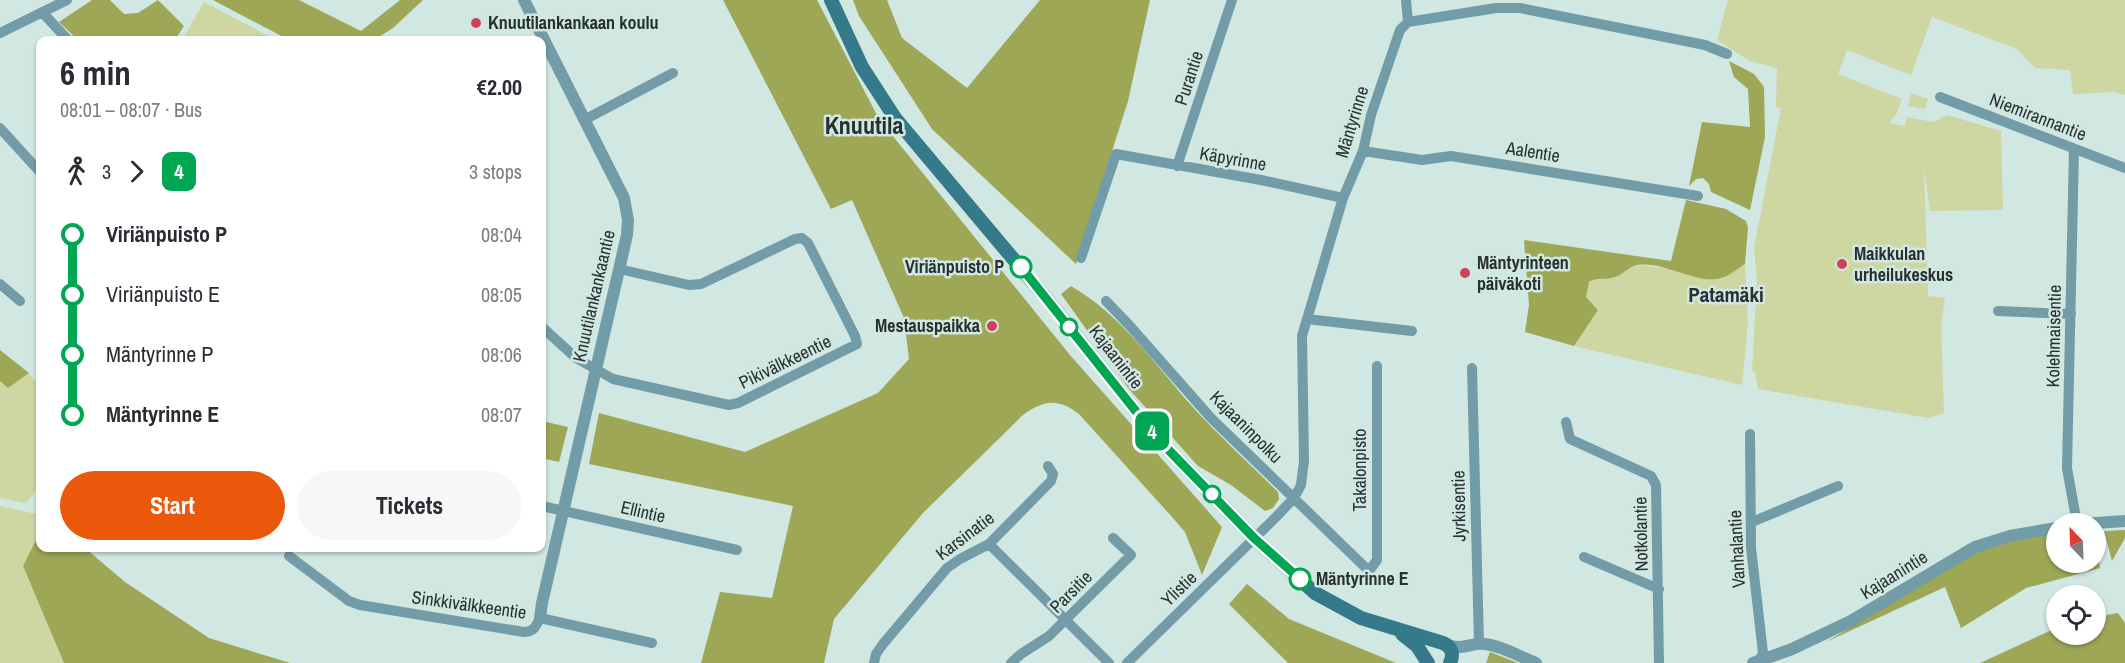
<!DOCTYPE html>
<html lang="en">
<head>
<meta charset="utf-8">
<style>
	:root { --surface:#fff; --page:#f7f7f7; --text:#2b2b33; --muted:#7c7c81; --accent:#ea580c }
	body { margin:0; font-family:"Archivo Narrow",sans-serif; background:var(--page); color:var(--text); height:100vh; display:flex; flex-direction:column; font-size:22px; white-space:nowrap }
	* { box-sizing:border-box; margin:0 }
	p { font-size:20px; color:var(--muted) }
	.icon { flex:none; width:33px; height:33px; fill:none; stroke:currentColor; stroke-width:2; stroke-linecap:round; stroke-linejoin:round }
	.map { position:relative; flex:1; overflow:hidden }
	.panel { position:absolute; left:36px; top:36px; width:510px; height:516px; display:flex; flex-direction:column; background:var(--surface); border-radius:12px; box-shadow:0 2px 4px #0004 }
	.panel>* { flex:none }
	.badge { padding:0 12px; border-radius:9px; font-size:21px; line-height:39px }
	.needle { width:39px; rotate:337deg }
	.fabs { position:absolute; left:2046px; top:513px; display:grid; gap:12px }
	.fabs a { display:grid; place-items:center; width:60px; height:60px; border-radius:50%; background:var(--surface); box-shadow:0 2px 4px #0004; font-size:30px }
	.map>.badge { position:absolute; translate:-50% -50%; box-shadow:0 0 0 3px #fff }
	.legs { display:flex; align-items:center; gap:9px; height:66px; padding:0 24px; font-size:20px }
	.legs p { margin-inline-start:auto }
	.summary { display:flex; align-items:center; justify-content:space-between; height:102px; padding:0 24px }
	h1 { font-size:33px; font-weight:700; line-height:45px }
	.primary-button { display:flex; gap:12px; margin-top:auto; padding:12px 24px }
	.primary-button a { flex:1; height:69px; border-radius:36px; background:var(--accent); color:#fff; font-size:24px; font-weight:700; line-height:69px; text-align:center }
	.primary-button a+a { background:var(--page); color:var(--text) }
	ul { padding:0 24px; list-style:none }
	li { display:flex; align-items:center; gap:21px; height:60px; font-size:22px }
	li i { display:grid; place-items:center; width:9px; height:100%; margin:0 8px; background:currentColor }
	li i::after { content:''; width:15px; height:15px; margin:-8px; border:4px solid; border-radius:50%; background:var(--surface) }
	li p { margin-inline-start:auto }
	li:first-child i { background:linear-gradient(#0000 50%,currentColor 0) }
	li:last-child i { background:linear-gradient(currentColor 50%,#0000 0) }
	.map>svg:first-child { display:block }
</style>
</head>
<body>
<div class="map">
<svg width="2125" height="663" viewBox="0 0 2125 663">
	<rect width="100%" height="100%" fill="#d0e7e2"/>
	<path fill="#ced6a2" d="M1728,0H2125V95L2113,92L2073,94L2070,70L2035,68L2017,49L1932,17L1911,75L1847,50L1838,74L1902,99L1897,113L1889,123L1905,126L1906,117L1933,122L1947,115L2001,131L2003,210L1930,211L1924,166L1928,296L1945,298L1941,325L1944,413L1929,418L1758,389L1755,372L1752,371L1757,280L1754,248L1781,108L1776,107L1777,68L1750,61L1717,40Z
		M204,2L276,40H182Z
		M1911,93L1928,99L1925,109L1908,106Z
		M1745,264L1748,322L1742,385L1574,346L1598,310L1586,297L1588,284L1592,279L1615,278L1632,267L1641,265L1675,270L1708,279L1730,274Z
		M29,373L35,381L40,378V484L29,500L25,503L0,498V381L8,388Z
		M0,506L40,515V532L23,566L64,663H0Z"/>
	<path fill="#9da755" d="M92,0H110L124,14L138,13L158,0L184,26L175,40H78L59,22Z
		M213,0H299L361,31L400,0H423L393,28L374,40H289Z
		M723,0H817L879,119L1070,355L1222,527L1202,575L1185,532L1172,517L1079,414C1058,398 1044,400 1023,415L923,513L834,619L824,663H701L720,592L772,598L793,506L589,464L599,413L745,452L878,393L909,359L904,318L852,200L831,209Z
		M853,0H887L902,38L967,88L1040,0H1150L1128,101L1076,264L932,129L859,16Z
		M1729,61L1754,74L1764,87L1765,137L1750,210L1711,192L1709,184L1703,178L1696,179L1689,186L1702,122L1750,127L1748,89L1734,77Z
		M1686,200L1726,209L1746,221L1748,228L1745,264C1737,269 1727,278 1716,279C1693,282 1662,261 1637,265C1628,267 1622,276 1612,278C1604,280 1596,277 1589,282L1586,297L1598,310L1574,346L1525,332L1529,305L1524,240L1671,261Z
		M1071,286C1121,315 1153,362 1191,405C1218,435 1249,463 1278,492L1279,499L1273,508L1265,511L1231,485L1198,466L1129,389L1061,294Z
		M0,350L29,373L8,388L0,381Z
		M542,421L568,427L559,462L542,458Z
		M2125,530V538L2112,561L2104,531Z
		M40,532V548H85L125,582L209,638L290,663H64L23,566Z
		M2056,534V562H2096V535L2100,568L2026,588L1961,628L1945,587L1826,642L1980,550L2010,541Z
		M1247,584L1289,619L1396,663H1288L1229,604Z
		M2118,613L2125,623V663H1980L2056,628V634H2096V617Z
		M1490,652L1518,663H1486Z"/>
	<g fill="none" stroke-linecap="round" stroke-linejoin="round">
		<path stroke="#729ca7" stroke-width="10" d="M1406,0L1408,22
			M42,12L68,40
			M0,33L67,0
			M1940,97L2125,168
			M584,120L673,73
			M0,128L40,172
			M2074,149L2067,468L2077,524
			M1363,151L1422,160L1451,156L1698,196
			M1177,166L1232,0
			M1081,258L1116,154L1261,180L1343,198
			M0,284L20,301
			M1106,301L1130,326L1211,418L1369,571L1377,560V366
			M1998,311L2071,314
			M1307,319L1412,331
			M542,327L576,358L613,379L729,405L738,403L857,344L855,336L808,243L802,238L795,239L701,284L689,285L619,269
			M1472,368L1479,644
			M1566,422L1570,439L1651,476L1656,485L1659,663
			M1750,434L1751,548L1763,653L1759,661
			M542,506L737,550
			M1752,522L1838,486
			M989,544L1109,663
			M289,556L349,601L360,605L524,632C534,632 536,626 540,618L652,643
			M1584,557L1659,589
			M874,663L876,654L883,644L947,568L960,559L989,544L1051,481L1053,474L1048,466
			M1011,663L1021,654L1049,636L1131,555L1113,538
			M1127,663L1276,517L1294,498L1301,485L1304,461L1302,336L1343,198L1363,151L1371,115L1400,30L1408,22L1496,8H1520L1705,45L1727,54"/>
		<path stroke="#729ca7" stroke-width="12" d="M524,0L624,198L628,220L627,235L542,603L540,618
			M2082,524L2125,521
			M1447,645C1464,651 1471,642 1485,644C1503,646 1520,657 1536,663
			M1753,663L1792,649L1851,621L1975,547L2010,536L2056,528"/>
		<path stroke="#357a8a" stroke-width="14" d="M831,0L862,67L895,118L1046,298L1158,439L1254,538L1315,593L1361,618L1443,643C1452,647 1454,654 1450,663
			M1402,634L1417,646L1428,663"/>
	</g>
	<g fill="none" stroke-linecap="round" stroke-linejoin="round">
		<defs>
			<path id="line-1" d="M1021,267L1158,439L1254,538L1300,579"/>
		</defs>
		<use href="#line-1" stroke="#fff" stroke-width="14"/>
		<use href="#line-1" stroke="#00a651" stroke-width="9"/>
	</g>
	<g fill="#d04059" stroke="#d0e7e2" stroke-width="2">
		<circle cx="476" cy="23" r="6"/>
		<circle cx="1842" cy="264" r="6"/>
		<circle cx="1465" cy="273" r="6"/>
		<circle cx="992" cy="326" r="6"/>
	</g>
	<g fill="#fff" stroke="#00a651" stroke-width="3">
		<circle cx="1021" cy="267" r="10"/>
		<circle cx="1069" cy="327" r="8"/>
		<circle cx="1212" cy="494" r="8"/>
		<circle cx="1300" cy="579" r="10"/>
	</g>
	<g text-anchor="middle" stroke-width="5" stroke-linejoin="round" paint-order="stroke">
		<g font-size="18" font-weight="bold" fill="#28312f" stroke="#d0e7e2" text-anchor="start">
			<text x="488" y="29">Knuutilankankaan koulu</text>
			<text x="1854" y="260">Maikkulan<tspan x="1854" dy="21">urheilukeskus</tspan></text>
			<text x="1477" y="269">Mäntyrinteen<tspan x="1477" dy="21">päiväkoti</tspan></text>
			<text x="980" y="332" text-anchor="end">Mestauspaikka</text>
		</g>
		<g font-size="18" fill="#28312f" stroke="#d0e7e2">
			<text transform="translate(1189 78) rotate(-72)" y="6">Purantie</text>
			<text transform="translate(2038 117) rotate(21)" y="6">Niemirannantie</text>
			<text transform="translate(1352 122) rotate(-73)" y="6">Mäntyrinne</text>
			<text transform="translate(1533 152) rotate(9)" y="6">Aalentie</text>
			<text transform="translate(1233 159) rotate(10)" y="6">Käpyrinne</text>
			<text transform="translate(594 296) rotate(-77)" y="6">Knuutilankankaantie</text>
			<text transform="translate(2054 336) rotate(-89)" y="6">Kolehmaisentie</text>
			<text transform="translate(1116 357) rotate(52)" y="6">Kajaanintie</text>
			<text transform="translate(785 362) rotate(-26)" y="6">Pikivälkkeentie</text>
			<text transform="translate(1246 427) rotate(45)" y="6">Kajaaninpolku</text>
			<text transform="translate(1360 470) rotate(-90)" y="6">Takalonpisto</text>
			<text transform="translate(1459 506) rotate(-91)" y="6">Jyrkisentie</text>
			<text transform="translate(643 512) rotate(13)" y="6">Ellintie</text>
			<text transform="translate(1641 534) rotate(-91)" y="6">Notkolantie</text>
			<text transform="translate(965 536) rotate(-37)" y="6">Karsinatie</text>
			<text transform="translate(1737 549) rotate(-93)" y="6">Vanhalantie</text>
			<text transform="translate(1894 575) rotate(-32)" y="6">Kajaanintie</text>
			<text transform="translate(1179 589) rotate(-44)" y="6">Ylistie</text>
			<text transform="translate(1071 592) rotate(-45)" y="6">Parsitie</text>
			<text transform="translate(469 605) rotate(8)" y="6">Sinkkivälkkeentie</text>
		</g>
		<g font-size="18" font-weight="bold" fill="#28312f" stroke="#d0e7e2" text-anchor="end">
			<text x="1004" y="273">Viriänpuisto P</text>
			<text x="1316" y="585" text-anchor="start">Mäntyrinne E</text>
		</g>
		<g font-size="21" font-weight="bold" fill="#28312f" stroke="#d0e7e2">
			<text x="1726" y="302">Patamäki</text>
		</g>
		<g font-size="24" font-weight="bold" fill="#28312f" stroke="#d0e7e2">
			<text x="864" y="134">Knuutila</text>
		</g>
	</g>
</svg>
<div class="fabs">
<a><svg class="needle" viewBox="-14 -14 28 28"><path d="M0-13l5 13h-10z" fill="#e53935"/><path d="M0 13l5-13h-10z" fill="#7c7c81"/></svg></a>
<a><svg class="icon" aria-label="locate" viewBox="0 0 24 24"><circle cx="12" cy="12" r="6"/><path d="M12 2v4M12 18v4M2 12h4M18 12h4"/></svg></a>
</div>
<b class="badge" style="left:1152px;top:431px;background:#00a651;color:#fff">4</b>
<section class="panel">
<div class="summary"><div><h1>6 min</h1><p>08:01 – 08:07 · Bus</p></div><b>€2.00</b></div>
<div class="legs"><svg class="icon" aria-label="walk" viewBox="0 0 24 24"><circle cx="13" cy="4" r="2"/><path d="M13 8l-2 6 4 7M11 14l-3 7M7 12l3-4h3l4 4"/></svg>3<svg class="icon" aria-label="forward" viewBox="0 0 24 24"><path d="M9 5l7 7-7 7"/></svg><b class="badge" style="background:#00a651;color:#fff">4</b><p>3 stops</p></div>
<ul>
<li><i style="color:#00a651"></i><b>Viriänpuisto P</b><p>08:04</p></li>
<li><i style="color:#00a651"></i><span>Viriänpuisto E</span><p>08:05</p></li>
<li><i style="color:#00a651"></i><span>Mäntyrinne P</span><p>08:06</p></li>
<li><i style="color:#00a651"></i><b>Mäntyrinne E</b><p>08:07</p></li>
</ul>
<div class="primary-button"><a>Start</a><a>Tickets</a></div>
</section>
</div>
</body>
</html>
